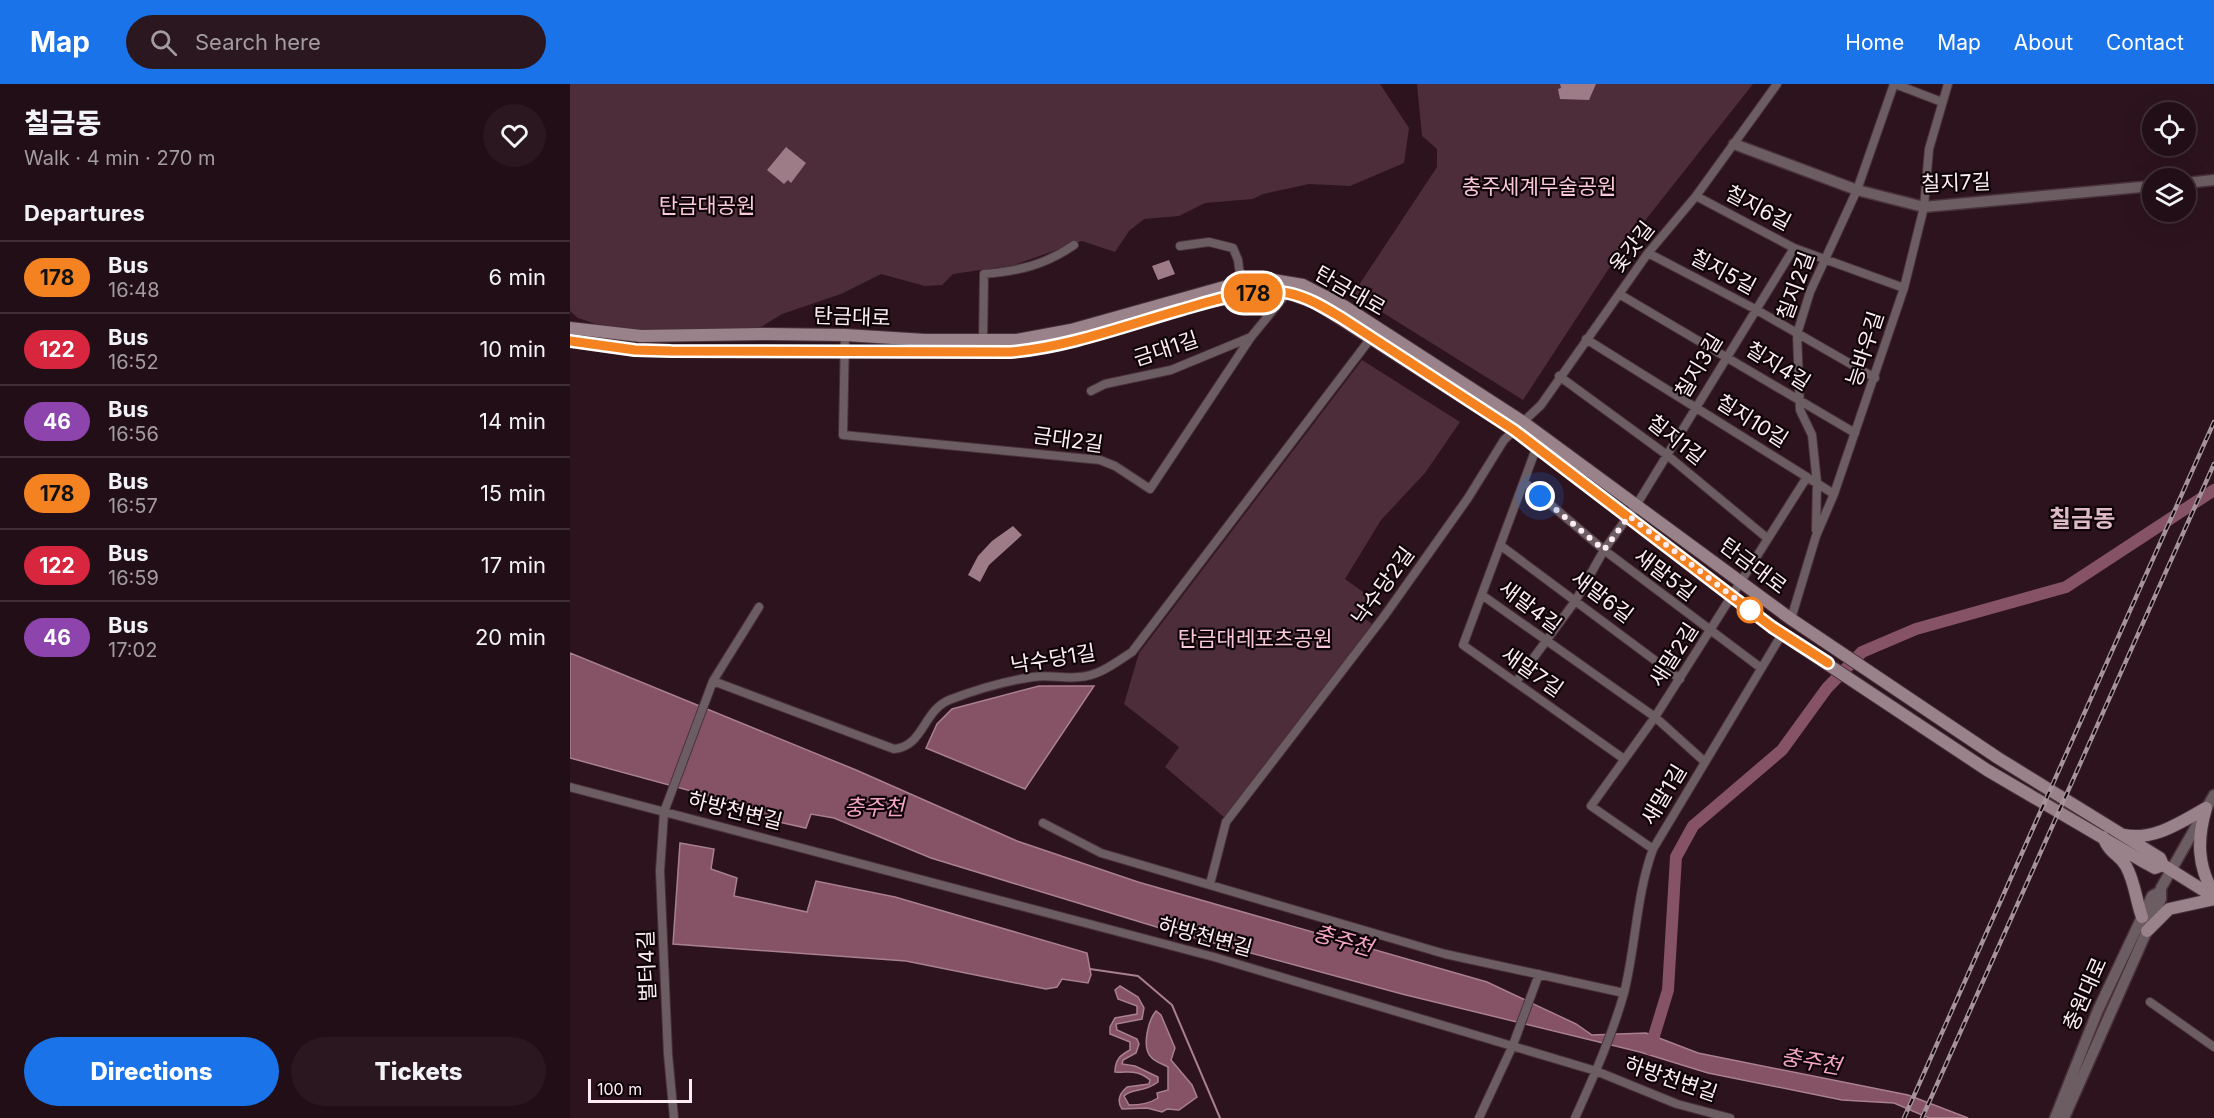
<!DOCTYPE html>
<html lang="en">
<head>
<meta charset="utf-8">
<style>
	:root { --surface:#220e16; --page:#2a171f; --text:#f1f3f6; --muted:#a29ca1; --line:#3f2e35; --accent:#1a73e8 }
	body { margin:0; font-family:Inter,"Noto Sans KR",sans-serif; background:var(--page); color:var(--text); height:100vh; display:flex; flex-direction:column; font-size:22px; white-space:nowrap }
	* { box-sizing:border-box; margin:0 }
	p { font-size:20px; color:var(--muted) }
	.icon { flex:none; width:33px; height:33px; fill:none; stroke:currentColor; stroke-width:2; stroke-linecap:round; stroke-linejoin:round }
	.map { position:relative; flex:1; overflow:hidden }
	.sheet { display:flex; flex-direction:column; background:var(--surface); width:570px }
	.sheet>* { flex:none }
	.badge { padding:0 12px; border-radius:20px; font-size:21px; line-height:39px }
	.tools { position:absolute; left:1572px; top:18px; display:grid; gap:12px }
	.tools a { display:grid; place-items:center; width:54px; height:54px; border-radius:50%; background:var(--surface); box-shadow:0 6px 24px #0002,0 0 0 2px var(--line); font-size:30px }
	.scale { position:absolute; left:18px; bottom:15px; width:104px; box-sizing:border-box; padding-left:6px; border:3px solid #fdedf2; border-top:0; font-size:16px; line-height:21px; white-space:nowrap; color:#fdedf2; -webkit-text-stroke:4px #0e0407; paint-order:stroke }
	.you { position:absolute; width:30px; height:30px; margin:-15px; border:4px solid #fff; border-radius:50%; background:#1a73e8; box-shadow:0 0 0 9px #1a73e833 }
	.map>.badge { position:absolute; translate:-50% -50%; box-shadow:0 0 0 3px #fff }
	h2 { padding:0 24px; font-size:22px; line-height:54px }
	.round { display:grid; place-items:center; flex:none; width:63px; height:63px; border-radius:32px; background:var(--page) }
	.summary { display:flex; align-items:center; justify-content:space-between; height:102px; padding:0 24px }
	h1 { font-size:28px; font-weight:800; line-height:45px }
	.cta { display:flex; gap:12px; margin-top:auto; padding:12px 24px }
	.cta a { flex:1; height:69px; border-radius:36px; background:var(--accent); color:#fff; font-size:24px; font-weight:800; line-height:69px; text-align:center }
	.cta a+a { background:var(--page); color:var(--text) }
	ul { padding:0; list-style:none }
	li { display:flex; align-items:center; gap:18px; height:72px; padding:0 24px; border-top:2px solid var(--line) }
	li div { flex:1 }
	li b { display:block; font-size:22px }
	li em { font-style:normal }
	li .badge { min-width:66px; font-weight:700; text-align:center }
	header { display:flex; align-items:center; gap:36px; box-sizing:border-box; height:84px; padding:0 30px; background:var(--accent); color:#fff }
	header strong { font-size:28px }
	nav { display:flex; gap:33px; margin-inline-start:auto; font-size:21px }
	.search { width:420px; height:54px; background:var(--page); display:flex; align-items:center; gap:15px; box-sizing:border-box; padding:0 21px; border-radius:33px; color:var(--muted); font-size:22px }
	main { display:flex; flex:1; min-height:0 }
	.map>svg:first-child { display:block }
</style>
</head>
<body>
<header>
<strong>Map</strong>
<div class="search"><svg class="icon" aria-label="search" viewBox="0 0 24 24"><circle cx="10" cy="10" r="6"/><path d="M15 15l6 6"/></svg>Search here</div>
<nav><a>Home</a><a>Map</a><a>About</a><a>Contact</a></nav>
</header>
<main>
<section class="sheet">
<div class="summary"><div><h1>칠금동</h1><p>Walk · 4 min · 270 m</p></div><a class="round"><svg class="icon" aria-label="heart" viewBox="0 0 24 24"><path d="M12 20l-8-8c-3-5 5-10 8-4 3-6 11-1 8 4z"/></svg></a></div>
<h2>Departures</h2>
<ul>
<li><span class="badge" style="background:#f58220;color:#111">178</span><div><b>Bus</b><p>16:48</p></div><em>6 min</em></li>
<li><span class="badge" style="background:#d7263d;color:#fff">122</span><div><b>Bus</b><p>16:52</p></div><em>10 min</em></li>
<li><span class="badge" style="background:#8e44ad;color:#fff">46</span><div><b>Bus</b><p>16:56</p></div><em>14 min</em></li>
<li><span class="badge" style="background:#f58220;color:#111">178</span><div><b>Bus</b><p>16:57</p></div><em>15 min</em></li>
<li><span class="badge" style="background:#d7263d;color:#fff">122</span><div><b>Bus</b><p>16:59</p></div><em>17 min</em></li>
<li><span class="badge" style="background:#8e44ad;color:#fff">46</span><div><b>Bus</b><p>17:02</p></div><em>20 min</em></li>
</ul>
<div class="cta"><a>Directions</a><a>Tickets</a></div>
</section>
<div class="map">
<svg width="1644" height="1034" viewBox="0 0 1644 1034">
	<rect width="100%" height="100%" fill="#2d131e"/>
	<path fill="#4e2d3b" d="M0,0H810L839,44L834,79L780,102L739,100L693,110L683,115L635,119L609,132L574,135L559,147L545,168L512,157L444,181L383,190L372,201L355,202L311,190L271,210L212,230L191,243L179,245L87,247L29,241L8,234L0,227Z
		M847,0H1183L1047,172L953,316L783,210L867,83V65L852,52Z
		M792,276L890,338L855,389L811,436L775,495L800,513L789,530L802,540L654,733L595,683L609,663L554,620L569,569Z"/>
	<path fill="#855266" stroke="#a98090" stroke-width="1.5" d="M0,569L286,686L447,757L568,798L917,898L1006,940L1022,951L1076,949L1128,969L1338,1011L1398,1034H1359L1324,1019L1272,1016L1138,989L1070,968L832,910L603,848L472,808L361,774L264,734L241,730L236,744L191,734V726L0,674Z
		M469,602H524L455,705L356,664L367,640L382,625Z
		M110,759L144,765L141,785L167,794L164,812L237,828L246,797L325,813L517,869L521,891L518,899L492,895L487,903L476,905L336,877L103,860Z
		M550,902L568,913L574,924L572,935L546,940L547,946L567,955L569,960L566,969L553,976L552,980L565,982L588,993V998C574,1009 562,1004 554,1012L559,1021C569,1021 579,1020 588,1014L587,1009L598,1006V983C593,980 585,978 581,973C571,963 579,935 586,927L591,931L605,964L601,976L622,1001L627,1013L609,1026L597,1025L592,1028L577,1024L552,1025C546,1016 550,1009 557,1003L579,1000L580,996C567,985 560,989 545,988C545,976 550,971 560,966V958L540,950V943L545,934L567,930V922L548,915L545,906Z"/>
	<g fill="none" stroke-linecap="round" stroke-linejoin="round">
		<path stroke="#a98090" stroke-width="2" d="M520,885L568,892L602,921L650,1034"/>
		<path stroke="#855266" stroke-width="12" d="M1080,965L1098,906L1106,773L1123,742L1212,666L1257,604L1292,568L1346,545L1496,503L1644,406"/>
	</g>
	<path fill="#9d7b87" d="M990,0H1026L1019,16L990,15L988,5L991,4Z
		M216,63L236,79L221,99L218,96L214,100L197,86Z
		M599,176L605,190L588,196L582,182Z
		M443,442L452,451L419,481L410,498L398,491L408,472L422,457Z"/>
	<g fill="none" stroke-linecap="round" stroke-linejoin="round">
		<defs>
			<path id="minor" d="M1325,0L1372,18
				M1126,112L1224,164L1334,204
				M610,162L639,158L663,164L668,176L671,199
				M1078,169L1185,225L1305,294
				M1049,210L1285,349
				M275,251L273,351L530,376L545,382L580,405L681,253L717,209
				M1016,255L1264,410
				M413,257L414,190C449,187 475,181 504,161
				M989,292L1097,371L1197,454
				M521,307L535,300L601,286L681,253
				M967,362L893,561L1054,675
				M954,398L1034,466L1191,584
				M1246,446L1247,399L1242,351L1230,326L1227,250L1240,208L1287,106L1324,0
				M930,461L1110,595
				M912,511L1085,633L1135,678
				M1221,535L1246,452L1264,410L1334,204L1354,123L1359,65L1378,0
				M143,597L324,665C353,663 353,627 379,616C405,606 435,597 463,593C478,590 493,595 509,593C529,592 545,579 562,568L804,250
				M946,598L1006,516L1034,466L1067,420L1224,164
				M0,703L644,873L1026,987L1107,1020L1160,1034
				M473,739L531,769L875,870L1054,909
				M1083,765L1021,722L1085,633L1237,393
				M640,800L656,738L815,531L898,414L934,356L971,321L1078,169L1126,112L1207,0
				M1580,918L1644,963
				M104,1034L98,970L90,787L94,728L143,597L189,523
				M909,1034L943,961L969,890
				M1005,1034C1023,994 1042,952 1054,909C1066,862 1066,811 1083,765L1212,550"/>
			<path id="tertiary" d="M1164,60L1287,106L1354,123L1582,102
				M1616,99L1644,96
				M1485,1034L1528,926L1582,812L1589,808
				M1494,1034L1591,815V804L1644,711"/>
			<path id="secondary" d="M0,244L71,252L195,250L275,251L355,256H447L501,246L665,200L703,196L733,201L774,222L953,338L1221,535L1428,674L1590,774L1593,781L1644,813
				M0,257L65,266L101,267L440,268L483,262L625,221L683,209H717L746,219L944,346L1212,550L1417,686L1574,778L1585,784L1593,781
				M1636,724C1627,755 1627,782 1644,810
				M1554,751C1584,757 1611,738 1636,724
				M1533,753C1541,772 1549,769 1556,782C1565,798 1566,817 1572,833
				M1577,847L1599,825L1644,815"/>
		</defs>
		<use href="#minor" stroke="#4a323c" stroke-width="10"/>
		<use href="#tertiary" stroke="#4a323c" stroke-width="13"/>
		<use href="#secondary" stroke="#4a323c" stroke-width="14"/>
		<use href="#minor" stroke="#6c5d63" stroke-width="8"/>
		<use href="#tertiary" stroke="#6c5d63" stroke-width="10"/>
		<use href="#secondary" stroke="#9a828b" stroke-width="12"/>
		<defs>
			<path id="rail" d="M1334,1034L1644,338
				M1352,1034L1644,380"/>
		</defs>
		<use href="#rail" stroke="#a6929a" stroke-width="4.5"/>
		<use href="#rail" stroke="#0e0407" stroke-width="2" stroke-dasharray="7" stroke-linecap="butt"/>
	</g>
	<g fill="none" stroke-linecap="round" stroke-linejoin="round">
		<defs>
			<path id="line" d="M0,257L65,266L101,267L440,268C498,263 554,242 610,226C642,217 684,202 718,209C738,213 755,224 772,234L944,346L1202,543L1258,579"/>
		</defs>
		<use href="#line" stroke="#fff" stroke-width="14"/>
		<use href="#line" stroke="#f58220" stroke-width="9"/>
		<path stroke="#fdedf2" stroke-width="6" stroke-dasharray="0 10.8" d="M970,412L1034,466L1059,432L1180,526"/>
	</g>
	<circle fill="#fff" stroke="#f58220" stroke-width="3" cx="1180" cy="526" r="12"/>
	<g text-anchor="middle" stroke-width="4.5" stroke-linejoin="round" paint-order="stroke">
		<g font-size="21" fill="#fdedf2" stroke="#0e0407">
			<text transform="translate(1386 99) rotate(-2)" y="7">칠지7길</text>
			<text transform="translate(1188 124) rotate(28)" y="7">칠지6길</text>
			<text transform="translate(1062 163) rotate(-52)" y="7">옻갓길</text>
			<text transform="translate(1153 188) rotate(28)" y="7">칠지5길</text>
			<text transform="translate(1226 202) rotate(-70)" y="7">칠지2길</text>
			<text transform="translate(780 207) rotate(30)" y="7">탄금대로</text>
			<text transform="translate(282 233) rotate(2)" y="7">탄금대로</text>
			<text transform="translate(596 265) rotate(-18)" y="7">금대1길</text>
			<text transform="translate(1295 265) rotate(-72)" y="7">능바우길</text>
			<text transform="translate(1129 282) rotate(-59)" y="7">칠지3길</text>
			<text transform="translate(1208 282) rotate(32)" y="7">칠지4길</text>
			<text transform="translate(1182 337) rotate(32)" y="7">칠지10길</text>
			<text transform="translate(498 356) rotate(8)" y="7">금대2길</text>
			<text transform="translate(1106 356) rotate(38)" y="7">칠지1길</text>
			<text transform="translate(1183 482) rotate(37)" y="7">탄금대로</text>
			<text transform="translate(1095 491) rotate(37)" y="7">새말5길</text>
			<text transform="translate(813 502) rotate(-54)" y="7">낙수당2길</text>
			<text transform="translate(1032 513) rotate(37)" y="7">새말6길</text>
			<text transform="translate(960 523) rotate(37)" y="7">새말4길</text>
			<text transform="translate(1104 571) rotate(-57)" y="7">새말2길</text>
			<text transform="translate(483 575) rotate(-9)" y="7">낙수당1길</text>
			<text transform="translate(962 588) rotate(35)" y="7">새말7길</text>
			<text transform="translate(1094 711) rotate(-59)" y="7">새말1길</text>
			<text transform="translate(165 727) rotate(14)" y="7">하방천변길</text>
			<text transform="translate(635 853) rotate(15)" y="7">하방천변길</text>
			<text transform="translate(77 882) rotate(-92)" y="7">벌터4길</text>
			<text transform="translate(1515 910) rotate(-66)" y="7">충원대로</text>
			<text transform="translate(1101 995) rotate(19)" y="7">하방천변길</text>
		</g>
		<g font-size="21" fill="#fbc8db" stroke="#0e0407">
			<text x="969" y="110">충주세계무술공원</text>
			<text x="137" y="129">탄금대공원</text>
			<text x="685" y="562">탄금대레포츠공원</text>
		</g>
		<g font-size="22" font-style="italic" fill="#f6a5c5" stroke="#0e0407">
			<text x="304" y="731">충주천</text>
			<text transform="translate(773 856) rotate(16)" y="8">충주천</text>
			<text transform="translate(1241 977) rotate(10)" y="8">충주천</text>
		</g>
		<g font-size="24" font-weight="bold" fill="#deb9c6" stroke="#0e0407">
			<text x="1512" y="443">칠금동</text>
		</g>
	</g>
</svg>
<div class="tools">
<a><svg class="icon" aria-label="locate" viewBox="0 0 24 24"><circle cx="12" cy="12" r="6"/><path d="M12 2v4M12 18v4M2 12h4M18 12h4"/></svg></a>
<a><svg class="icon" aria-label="layers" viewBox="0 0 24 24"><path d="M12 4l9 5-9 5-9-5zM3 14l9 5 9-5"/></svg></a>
</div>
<div class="scale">100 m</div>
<div class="you" style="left:970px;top:412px"></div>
<b class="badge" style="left:683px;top:209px;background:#f58220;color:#111">178</b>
</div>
</main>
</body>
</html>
